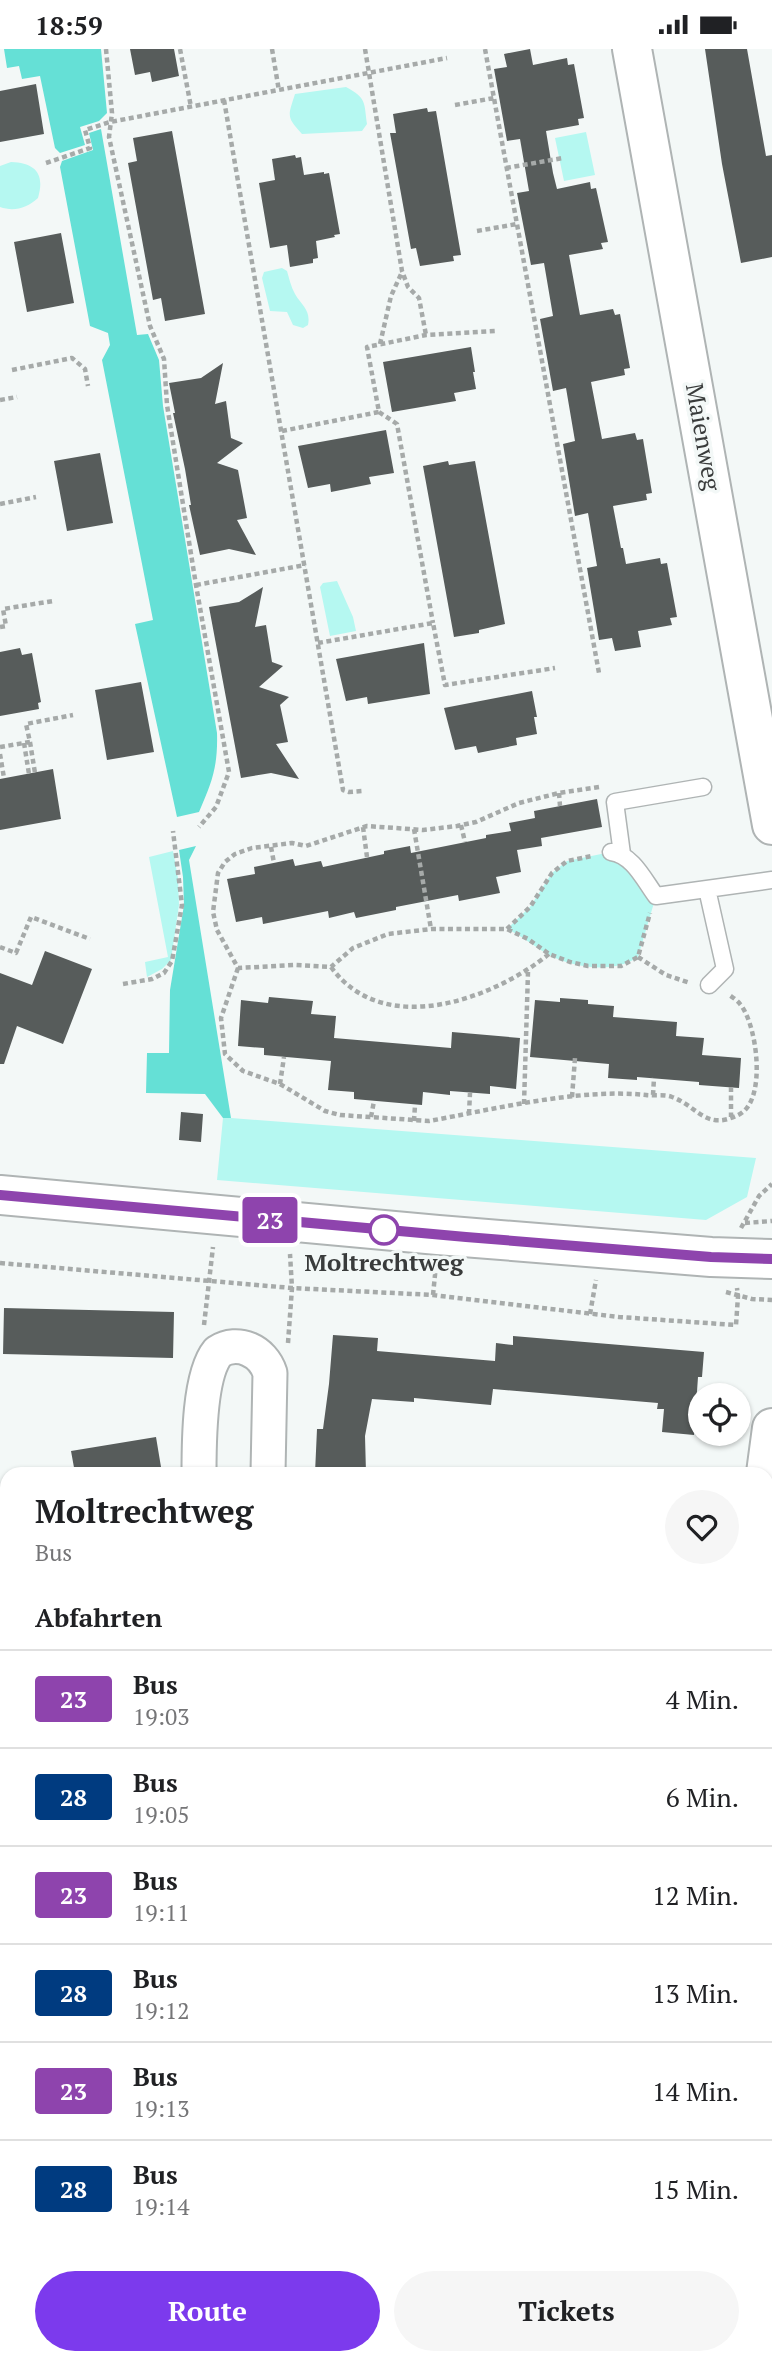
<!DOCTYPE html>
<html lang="de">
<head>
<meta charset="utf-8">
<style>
	:root { --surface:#fff; --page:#f6f6f6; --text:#202124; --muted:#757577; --line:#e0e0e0; --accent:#7c3aed }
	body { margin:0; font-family:"PT Serif",serif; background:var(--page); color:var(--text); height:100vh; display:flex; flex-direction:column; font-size:26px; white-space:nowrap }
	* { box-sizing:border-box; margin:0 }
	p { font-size:23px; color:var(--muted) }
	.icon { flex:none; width:38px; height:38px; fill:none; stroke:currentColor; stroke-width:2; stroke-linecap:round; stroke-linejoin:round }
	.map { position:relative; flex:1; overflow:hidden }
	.details { position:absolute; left:0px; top:1418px; width:774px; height:898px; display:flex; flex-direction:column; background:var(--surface); border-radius:21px 21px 0 0; box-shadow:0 2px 5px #0004 }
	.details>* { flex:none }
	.badge { padding:0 14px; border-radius:5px; font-size:24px; line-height:46px }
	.fabs { position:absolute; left:688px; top:1334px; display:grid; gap:14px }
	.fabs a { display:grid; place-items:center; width:63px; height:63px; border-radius:50%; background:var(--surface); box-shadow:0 2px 5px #0004; font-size:35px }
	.map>.badge { position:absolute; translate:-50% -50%; box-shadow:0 0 0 4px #fff }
	h2 { padding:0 35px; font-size:26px; line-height:63px }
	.round { display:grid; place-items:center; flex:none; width:74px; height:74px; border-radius:37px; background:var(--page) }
	.head { display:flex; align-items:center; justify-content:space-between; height:119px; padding:0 35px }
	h1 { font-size:33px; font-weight:600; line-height:52px }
	.primary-button { display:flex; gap:14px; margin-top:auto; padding:14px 35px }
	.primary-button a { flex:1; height:80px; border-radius:42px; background:var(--accent); color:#fff; font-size:28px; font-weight:600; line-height:80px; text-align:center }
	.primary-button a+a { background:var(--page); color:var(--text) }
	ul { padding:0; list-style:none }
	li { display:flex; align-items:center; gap:21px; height:98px; padding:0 35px; border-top:2px solid var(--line) }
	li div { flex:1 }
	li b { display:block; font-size:26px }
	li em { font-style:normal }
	li .badge { min-width:77px; font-weight:700; text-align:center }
	.status { display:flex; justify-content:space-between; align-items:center; height:49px; padding:0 35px; background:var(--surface); direction:ltr }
	.status svg { height:19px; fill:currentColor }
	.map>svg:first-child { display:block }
</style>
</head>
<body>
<div class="status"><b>18:59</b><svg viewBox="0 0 49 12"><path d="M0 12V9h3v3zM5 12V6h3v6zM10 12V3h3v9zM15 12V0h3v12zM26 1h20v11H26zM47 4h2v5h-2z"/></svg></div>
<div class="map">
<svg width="772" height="2314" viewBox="0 0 772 2314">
	<rect width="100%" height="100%" fill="#f3f8f7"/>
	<path fill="#b5f8f1" d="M346,38C367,49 364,54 367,75L362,82L302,85C286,68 288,67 295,45Z
		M586,83L595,126L564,132L555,89Z
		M11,113C36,114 45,125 38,149C27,159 14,163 0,158V117Z
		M282,219L287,222C289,229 291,238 295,245C302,257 311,261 308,276L303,279L293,276L287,263L270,262L262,229L264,223Z
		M337,532L353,568L356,582L330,587L320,538L323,534Z
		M173,802L178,829L179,856L171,911L162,920L147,928L145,913L168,908L149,808Z
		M611,803L656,847L638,908C614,925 575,919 549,906C535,898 522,887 507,880L530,858L552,824L567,812Z
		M223,1069H231L756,1109L747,1148L706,1171L217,1131Z"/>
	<path fill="#65e0d6" d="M4,0H101L107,64L99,72L80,78L85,96L60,104L55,99L40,27L22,30L19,17L7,19Z
		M101,80L137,286L148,285L159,311L163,357L217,684C218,718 212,733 199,763L177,768L135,575L153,571L102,311L110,296L108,284L90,277L60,118L62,112L93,101L89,84Z
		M196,797L189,811L231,1069H223L205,1045L146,1044L147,1004H169L170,941L184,856L183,828L179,801Z"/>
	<path fill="#575c5b" d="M130,0H174L179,27L152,33L150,23L135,26Z
		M530,0L533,16L567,9L568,16L574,15L584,69L578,70L579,76L546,82L553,124L557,140L590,133L591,140L596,139L608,193L601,194L603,200L569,206L580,266L613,260L615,266L620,265L630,319L624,320L625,326L591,333L602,390L635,384L637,391L643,390L652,444L646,445L647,451L613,457L621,499H623L626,515L660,509L661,515L667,514L677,568L670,569L672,576L638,582L641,598L615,602L612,589L599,591L587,519L597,517L588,464L575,467L563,395L575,392L566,339L553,342L540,270L553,267L544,214L531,216L517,144L529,142L520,90L507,92L494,20L507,18L504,5Z
		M705,0H747L766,107L772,106V208L741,214L722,115Z
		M36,35L44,85L0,93V42Z
		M427,59L428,63L436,62L461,206L453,207L454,212L420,217L416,199L411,200L390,84H396L393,65Z
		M172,82L205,265L165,272L161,249L153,251L128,114L137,112L133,89Z
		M295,106L296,109L301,108L304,126L324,123V125L329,124L340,185L334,186L335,188L316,192L318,209L313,210V214L290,218L287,196L270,199L259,134L275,131L272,110Z
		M61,184L74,254L27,263L14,193Z
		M471,298L475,323H473L476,340L454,344L456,352L392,363L383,313Z
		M223,314L215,355L226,352L231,389L243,394L217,414L238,421L247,469L237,471L256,506L229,500L200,506L189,456H191L185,420L173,364H175L169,334L201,329Z
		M386,381L394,424L369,428L371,435L331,443L330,435L308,439L298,397Z
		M100,404L113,474L67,482L54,412Z
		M448,412L449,416L475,412L505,575L479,581V584L454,588L423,417Z
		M263,538L255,578L266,576L272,613L283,617L259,638L289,648L280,656L288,693L276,695L299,730L271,724L241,729L209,558L239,553Z
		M424,594L430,645L368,655L367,648L346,652L336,610Z
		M20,599L22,606L32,604L41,653L38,654L39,660L0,667V603Z
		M141,633L154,703L107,711L95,641Z
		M532,642L537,668H534L537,685L516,689L517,696L478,704L476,697L455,701L444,659Z
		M53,720L61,770L0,781V730Z
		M597,750L602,778L541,789L542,797L517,801L521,823L496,828L500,844L459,852L458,846L396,858V861L356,869L354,863L329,869L328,862L263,875L262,868L236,873L227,830L255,825L254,818L293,810L295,817L321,812L323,818L384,805V802L410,797L411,804L486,789V786L511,782L509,774L535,769L534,762Z
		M45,902L92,920L63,995L17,977L4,1015H0V924L32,936Z
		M269,948L313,952L311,965L336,967L334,989L451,999L452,983L520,989L516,1040L490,1037V1045L450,1042V1046L423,1043L422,1056L354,1050V1043L328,1041L331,1012L264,1006V999L238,997L241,951L268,954Z
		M560,949L588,951V955L614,957L613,968L677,973L676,987L704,989L702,1006L741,1009L739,1039L699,1036V1033L637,1028V1031L608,1029L609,1015L530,1008L535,951L560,953Z
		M181,1063L203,1065L201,1093L179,1091Z
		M4,1259L174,1263L173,1309L3,1305Z
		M333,1286L378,1289L377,1302L495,1312L496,1294L513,1296V1287L704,1303L702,1328H698L694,1386L662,1383L664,1360H657L658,1354L493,1340L491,1356L414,1349V1353L372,1350L365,1387L366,1424H315L317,1380H323L329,1335Z
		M156,1388L162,1424H75L71,1402Z"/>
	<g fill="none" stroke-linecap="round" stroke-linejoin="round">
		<defs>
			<path id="lane" d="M611,803C633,806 644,831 656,847L772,831
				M622,805L615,753L703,738
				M707,840L725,920L709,936"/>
			<path id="street" d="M199,1424C199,1394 199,1326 218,1303C238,1290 263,1302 270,1324L268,1424
				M0,1497L7,1494
				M766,1522H772
				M766,2005L772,2004
				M0,2124L7,2120
				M766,2269H772"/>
			<path id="secondary" d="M632,0L772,776
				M0,1146L438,1186L711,1208L772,1210
				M766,1424L772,1379
				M755,2308L756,2314"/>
			<path id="primary" d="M0,2230L7,2244
				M38,2308L41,2314"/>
		</defs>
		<use href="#lane" stroke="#afb4b4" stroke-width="19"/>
		<use href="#street" stroke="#afb4b4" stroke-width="37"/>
		<use href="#secondary" stroke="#afb4b4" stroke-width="42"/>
		<use href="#primary" stroke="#916536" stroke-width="42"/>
		<path stroke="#a6aaa9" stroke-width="4.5" stroke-dasharray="5 3.5" stroke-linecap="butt" d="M106,0L112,64L109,88L150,277L164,310L167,356L196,536L229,723L216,758L199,778
			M180,0L191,58
			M272,0L279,42
			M365,0L402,222L408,238L419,249L426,286
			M485,0L599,624
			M224,51L343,741L349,743L362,742
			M455,56L494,49
			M46,114L90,99L85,81L110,73L447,9
			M506,119L563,109
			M477,182L517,175
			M380,295L391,247L402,223
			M12,321L72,309L85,320L88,337
			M0,351L17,348
			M379,363L397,375L433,574
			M282,382L379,363L367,298L426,286L495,282
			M0,455L36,448
			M196,536L305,516
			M0,578L6,577L3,560L53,552
			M318,594L433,574L445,636L555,619
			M30,693L35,724
			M24,694L29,725
			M0,698L30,693L26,675L73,666
			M0,705L4,729
			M599,738L559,744L519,754L476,773L457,777L423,781L367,777L306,797L292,794L252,799L235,805L225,813L218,824L213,863L217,881L238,919L295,916L331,918L353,899L388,885L431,880H507L528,890L549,905L570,913L588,917H621L638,908L650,864
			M559,744L560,757
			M461,776L465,793
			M363,778L367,808
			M414,780L431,880
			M271,798L274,814
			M507,880L530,858L552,824L567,812L592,807
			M0,898L16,904L31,868L90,890
			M638,908L666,926L690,934
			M331,918C383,990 492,951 549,905
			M238,919L221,969L225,1005L243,1022L280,1035L325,1062L340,1066L429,1072C495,1060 579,1039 646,1046C654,1047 665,1045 672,1048C699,1058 706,1083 740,1065C767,1050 757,975 740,955C737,951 732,948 728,945
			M123,935L152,930L164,924L172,912L182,856L173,782
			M280,1035L284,1008
			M731,1038V1068
			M653,1046L654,1029
			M572,1048L575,1009
			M524,1055L528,923
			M469,1065L470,1044
			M371,1068L374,1052
			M414,1072L415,1056
			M745,1174L772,1172
			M741,1179L759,1147L772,1135
			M0,1214L292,1239L433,1246L619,1268L736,1276L738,1247L737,1239
			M726,1243L752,1250L772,1251
			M433,1246L436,1216
			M590,1265L596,1231
			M204,1276L213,1198
			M288,1294L292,1239L290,1205
			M766,1743H772
			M85,2308L88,2314"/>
		<use href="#lane" stroke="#fff" stroke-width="16"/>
		<use href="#street" stroke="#fff" stroke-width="33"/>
		<use href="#secondary" stroke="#fff" stroke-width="38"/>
		<use href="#primary" stroke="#dab085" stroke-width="38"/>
	</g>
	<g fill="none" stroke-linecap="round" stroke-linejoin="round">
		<defs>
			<path id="line" d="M0,1146L466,1188L711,1208L772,1210"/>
		</defs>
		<use href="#line" stroke="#fff" stroke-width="16"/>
		<use href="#line" stroke="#8e44ad" stroke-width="10"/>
	</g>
	<circle fill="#fff" stroke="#8e44ad" stroke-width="3.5" cx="384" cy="1181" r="14"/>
	<g text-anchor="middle" stroke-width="7" stroke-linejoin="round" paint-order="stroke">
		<g font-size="24" fill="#393b3b" stroke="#f3f8f7">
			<text transform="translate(703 388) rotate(80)" y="8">Maienweg</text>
		</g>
		<g font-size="24" font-weight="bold" fill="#393b3b" stroke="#f3f8f7">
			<text x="384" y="1222">Moltrechtweg</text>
		</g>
	</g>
</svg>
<div class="fabs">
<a><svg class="icon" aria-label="locate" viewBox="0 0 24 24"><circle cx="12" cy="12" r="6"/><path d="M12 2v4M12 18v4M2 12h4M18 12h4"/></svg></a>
</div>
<b class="badge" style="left:270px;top:1171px;background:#8e44ad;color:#fff">23</b>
<section class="details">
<div class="head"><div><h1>Moltrechtweg</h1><p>Bus</p></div><a class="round"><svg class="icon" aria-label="heart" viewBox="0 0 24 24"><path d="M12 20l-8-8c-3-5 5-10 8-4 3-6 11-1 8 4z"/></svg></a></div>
<h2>Abfahrten</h2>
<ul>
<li><span class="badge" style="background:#8e44ad;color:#fff">23</span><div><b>Bus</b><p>19:03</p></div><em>4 Min.</em></li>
<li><span class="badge" style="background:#003b80;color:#fff">28</span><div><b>Bus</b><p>19:05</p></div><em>6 Min.</em></li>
<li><span class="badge" style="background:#8e44ad;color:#fff">23</span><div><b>Bus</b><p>19:11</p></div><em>12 Min.</em></li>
<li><span class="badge" style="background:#003b80;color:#fff">28</span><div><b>Bus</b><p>19:12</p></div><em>13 Min.</em></li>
<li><span class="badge" style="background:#8e44ad;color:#fff">23</span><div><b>Bus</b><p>19:13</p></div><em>14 Min.</em></li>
<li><span class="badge" style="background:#003b80;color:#fff">28</span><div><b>Bus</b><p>19:14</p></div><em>15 Min.</em></li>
</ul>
<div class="primary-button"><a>Route</a><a>Tickets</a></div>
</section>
</div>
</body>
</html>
